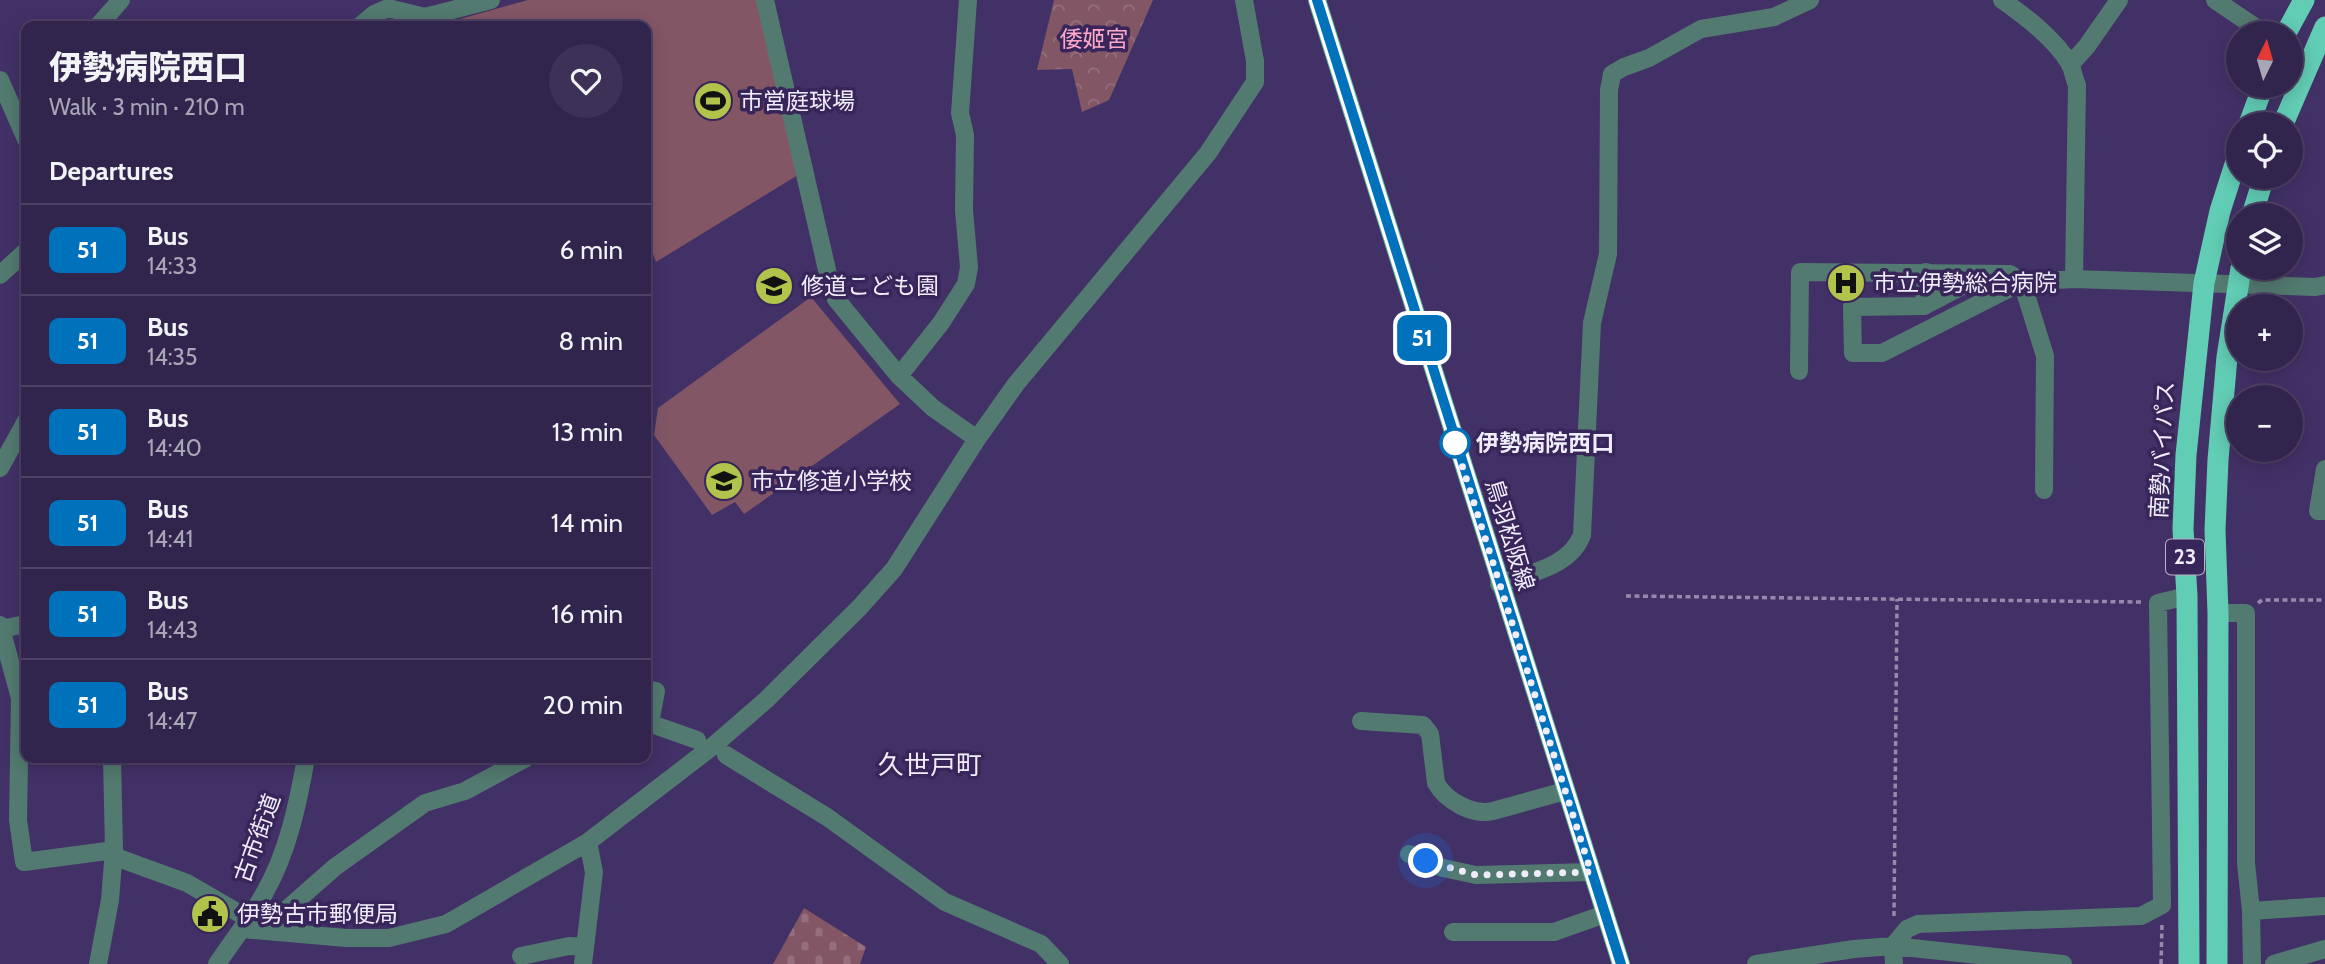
<!DOCTYPE html>
<html lang="en">
<head>
<meta charset="utf-8">
<style>
	:root { --surface:#32254d; --page:#3d3157; --text:#f1f3f6; --muted:#a8a5b6; --line:#4d4265 }
	body { margin:0; font-family:Cabin,"Noto Sans JP",sans-serif; background:var(--page); color:var(--text); height:100vh; display:flex; flex-direction:column; font-size:26px; white-space:nowrap }
	* { box-sizing:border-box; margin:0 }
	p { font-size:23px; color:var(--muted) }
	.icon { flex:none; width:38px; height:38px; fill:none; stroke:currentColor; stroke-width:2; stroke-linecap:round; stroke-linejoin:round }
	.map { position:relative; flex:1; overflow:hidden }
	.panel { position:absolute; left:21px; top:21px; width:630px; height:742px; display:flex; flex-direction:column; background:var(--surface); border-radius:14px; box-shadow:0 4px 18px #0003,0 0 0 2px var(--line) }
	.panel>* { flex:none }
	.badge { padding:0 14px; border-radius:10px; font-size:24px; line-height:46px }
	.needle { width:46px; rotate:5deg }
	.buttons { position:absolute; left:2226px; top:21px; display:grid; gap:14px }
	.buttons a { display:grid; place-items:center; width:77px; height:77px; border-radius:50%; background:var(--surface); box-shadow:0 4px 18px #0003,0 0 0 2px var(--line); font-size:35px }
	.you { position:absolute; width:35px; height:35px; margin:-18px; border:5px solid #fff; border-radius:50%; background:#1a73e8; box-shadow:0 0 0 10px #1a73e833 }
	.map>.badge { position:absolute; translate:-50% -50%; box-shadow:0 0 0 4px #fff }
	h2 { padding:0 28px; font-size:26px; line-height:63px }
	.round { display:grid; place-items:center; flex:none; width:74px; height:74px; border-radius:37px; background:var(--page) }
	.head { display:flex; align-items:center; justify-content:space-between; height:119px; padding:0 28px }
	h1 { font-size:33px; font-weight:800; line-height:52px }
	ul { padding:0; list-style:none }
	li { display:flex; align-items:center; gap:21px; height:91px; padding:0 28px; border-top:2px solid var(--line) }
	li div { flex:1 }
	li b { display:block; font-size:26px }
	li em { font-style:normal }
	li .badge { min-width:77px; font-weight:700; text-align:center }
	.map>svg:first-child { display:block }
</style>
</head>
<body>
<div class="map">
<svg width="2325" height="964" viewBox="0 0 2325 964">
	<defs>
		<pattern id="forest-crowns" width="20" height="18" patternUnits="userSpaceOnUse" patternTransform="scale(1.75)"><rect width="20" height="18" fill="#835666"/><path d="M2 6a3 3 0 1 1 6 0M12 15a3 3 0 1 1 6 0" fill="none" stroke="#956f7d"/></pattern>
		<pattern id="cemetery-stones" width="16" height="16" patternUnits="userSpaceOnUse" patternTransform="scale(1.75)"><rect width="16" height="16" fill="#835666"/><path d="M2 7V4a2 2 0 0 1 4 0v3zM10 15v-3a2 2 0 0 1 4 0v3z" fill="#956f7d"/></pattern>
	</defs>
	<rect width="100%" height="100%" fill="#423167"/>
	<path fill="url(#forest-crowns)" d="M1054,0H1153L1109,100L1082,112L1072,69L1037,70Z"/>
	<path fill="url(#cemetery-stones)" d="M804,908L866,947L860,964H773Z"/>
	<path fill="#835666" d="M528,0H757L798,175L656,262L651,248L646,249V26H435Z
		M811,297L900,404L744,514L735,502L712,515L654,435L658,408Z"/>
	<g fill="none" stroke-linecap="round" stroke-linejoin="round">
		<path stroke="#948aac" stroke-width="3.5" stroke-dasharray="5 3.5" stroke-linecap="butt" d="M1626,596L2141,602
			M2258,603L2262,600H2325
			M1894,916L1897,599
			M2161,964L2162,924"/>
		<path stroke="#537a70" stroke-width="18" d="M765,0L830,283L836,299L899,376L933,408L977,439
			M2002,0C2026,17 2054,38 2070,64C2073,70 2074,79 2077,85L2074,279
			M2215,0L2264,33
			M98,26L121,0
			M360,26L374,14L388,8L425,17L491,0
			M2070,65L2087,46L2119,0
			M0,80L26,139
			M1926,272L1924,306L1852,307L1853,353H1882L2022,282L2045,356L2044,490
			M0,275L26,251
			M1924,306L1983,275
			M1799,371L1800,272L2010,274L2022,282L2074,279L2315,287L2325,285
			M899,376L941,323L966,284L969,267L964,210L965,135L960,113L968,0
			M0,468L26,421
			M2325,469L2318,511H2325
			M1499,584C1529,573 1570,567 1582,535L1592,323L1608,254L1609,90L1612,74L1624,67L1649,58L1701,29L1774,17L1810,0
			M2218,613H2246V863L2251,911L2325,906
			M0,625L20,698L18,820L24,862L114,850
			M1,629L26,624
			M646,689L656,691L650,723
			M1361,721L1423,725L1430,734L1436,783C1446,801 1473,816 1493,811L1565,791
			M646,722L697,740
			M726,755L827,817L945,902L1041,944L1060,964
			M1409,854L1443,868L1476,875L1591,872
			M113,856L187,883L249,919
			M286,910L335,867L425,803L465,791L526,758
			M2251,911L2252,964
			M243,929L346,938H389L446,924L588,842L713,746L766,700L859,608L894,569L977,439L1016,384L1208,153L1255,82V61L1244,0
			M1453,932H1554L1605,914
			M521,956L569,946L585,947
			M98,964L110,900L114,850L112,758
			M217,964C233,940 251,918 265,892C288,852 298,803 306,758
			M583,964L594,872L588,842
			M1756,964L1854,949L1893,946L1907,929L1918,924L2141,916L2162,905L2158,603L2187,596
			M1894,964L1893,946L2063,964
			M2274,964L2325,949"/>
		<path stroke="#5fb6a2" stroke-width="18" d="M1317,0L1621,964"/>
		<path stroke="#62cdb5" stroke-width="21" d="M2286,33L2304,0
			M2249,124L2263,86
			M2283,124L2325,27
			M2252,215L2264,177
			M2189,964L2187,596L2183,529L2186,455L2204,283L2220,211L2238,155
			M2217,964L2218,613L2215,530L2218,460L2227,357L2241,268"/>
	</g>
	<g fill="none" stroke-linecap="round" stroke-linejoin="round">
		<defs>
			<path id="line" d="M1317,0L1621,964"/>
		</defs>
		<use href="#line" stroke="#fff" stroke-width="16"/>
		<use href="#line" stroke="#0072bc" stroke-width="10"/>
		<path stroke="#f0edfa" stroke-width="7" stroke-dasharray="0 12.6" d="M1426,861L1476,875L1591,872L1455,443"/>
	</g>
	<defs>
		<symbol id="stadium-disc" viewBox="-11 -11 22 22"><circle r="9.5" fill="#b2c34c" stroke="#38265b"/><path d="M0-5a6.5 5 0 1 0 0 10a6.5 5 0 1 0 0-10ZM-3.5-1.8h7v3.6h-7Z" fill="#111"/></symbol>
		<symbol id="hospital-disc" viewBox="-11 -11 22 22"><circle r="9.5" fill="#b2c34c" stroke="#38265b"/><path d="M-5-5h3v3.5h4V-5h3V5h-3V1.5h-4V5h-3Z" fill="#111"/></symbol>
		<symbol id="school-disc" viewBox="-11 -11 22 22"><circle r="9.5" fill="#b2c34c" stroke="#38265b"/><path d="M0-5L7-2L0 1L-7-2ZM-4 1L0 2.5L4 1V4Q0 6-4 4Z" fill="#111"/></symbol>
		<symbol id="civic-disc" viewBox="-11 -11 22 22"><circle r="9.5" fill="#b2c34c" stroke="#38265b"/><path d="M-.6-6.5H3V-4.5H.6V-3L4-1V1h2V6H-6V1h2V-1L-.6-3ZM-1.2 2.5V6h2.4V2.5Z" fill="#111"/></symbol>
	</defs>
	<g fill-rule="evenodd">
		<use href="#stadium-disc" x="691" y="79" width="44" height="44"/>
		<use href="#hospital-disc" x="1824" y="261" width="44" height="44"/>
		<use href="#school-disc" x="752" y="264" width="44" height="44"/>
		<use href="#school-disc" x="702" y="459" width="44" height="44"/>
		<use href="#civic-disc" x="188" y="892" width="44" height="44"/>
	</g>
	<circle fill="#fff" stroke="#0072bc" stroke-width="3.5" cx="1455" cy="443" r="14"/>
	<g text-anchor="middle" stroke-width="7" stroke-linejoin="round" paint-order="stroke">
		<rect fill="#38265b" stroke="#b9b1ca" stroke-width="2" x="2166" y="539.5" width="38" height="35" rx="5"/>
		<g font-size="21" font-weight="bold" fill="#f0edfa">
			<text x="2185" y="564">23</text>
		</g>
		<g font-size="23" fill="#ffa8c7" stroke="#38265b">
			<text x="1094" y="47">倭姬宮</text>
		</g>
		<g font-size="23" fill="#f0edfa" stroke="#38265b" text-anchor="start">
			<text x="740" y="109">市営庭球場</text>
			<text x="1873" y="291">市立伊勢総合病院</text>
			<text x="801" y="294">修道こども園</text>
			<text x="751" y="489">市立修道小学校</text>
			<text x="237" y="922">伊勢古市郵便局</text>
		</g>
		<g font-size="23" font-weight="bold" fill="#f0edfa" stroke="#38265b" text-anchor="start">
			<text x="1476" y="451">伊勢病院西口</text>
		</g>
		<g font-size="23" fill="#f0edfa" stroke="#38265b">
			<text transform="translate(2162 450) rotate(-87)" y="8">南勢バイパス</text>
			<text transform="translate(1510 535) rotate(73)" y="8">鳥羽松阪線</text>
			<text transform="translate(257 838) rotate(-70)" y="8">古市街道</text>
		</g>
		<g font-size="26" fill="#f0edfa" stroke="#38265b">
			<text x="930" y="774">久世戸町</text>
		</g>
	</g>
</svg>
<div class="buttons">
<a><svg class="needle" viewBox="-14 -14 28 28"><path d="M0-13l5 13h-10z" fill="#e53935"/><path d="M0 13l5-13h-10z" fill="#a8a5b6"/></svg></a>
<a><svg class="icon" aria-label="locate" viewBox="0 0 24 24"><circle cx="12" cy="12" r="6"/><path d="M12 2v4M12 18v4M2 12h4M18 12h4"/></svg></a>
<a><svg class="icon" aria-label="layers" viewBox="0 0 24 24"><path d="M12 4l9 5-9 5-9-5zM3 14l9 5 9-5"/></svg></a>
<a>+</a>
<a>−</a>
</div>
<div class="you" style="left:1426px;top:861px"></div>
<b class="badge" style="left:1422px;top:338px;background:#0072bc;color:#fff">51</b>
<section class="panel">
<div class="head"><div><h1>伊勢病院西口</h1><p>Walk · 3 min · 210 m</p></div><a class="round"><svg class="icon" aria-label="heart" viewBox="0 0 24 24"><path d="M12 20l-8-8c-3-5 5-10 8-4 3-6 11-1 8 4z"/></svg></a></div>
<h2>Departures</h2>
<ul>
<li><span class="badge" style="background:#0072bc;color:#fff">51</span><div><b>Bus</b><p>14:33</p></div><em>6 min</em></li>
<li><span class="badge" style="background:#0072bc;color:#fff">51</span><div><b>Bus</b><p>14:35</p></div><em>8 min</em></li>
<li><span class="badge" style="background:#0072bc;color:#fff">51</span><div><b>Bus</b><p>14:40</p></div><em>13 min</em></li>
<li><span class="badge" style="background:#0072bc;color:#fff">51</span><div><b>Bus</b><p>14:41</p></div><em>14 min</em></li>
<li><span class="badge" style="background:#0072bc;color:#fff">51</span><div><b>Bus</b><p>14:43</p></div><em>16 min</em></li>
<li><span class="badge" style="background:#0072bc;color:#fff">51</span><div><b>Bus</b><p>14:47</p></div><em>20 min</em></li>
</ul>
</section>
</div>
</body>
</html>
